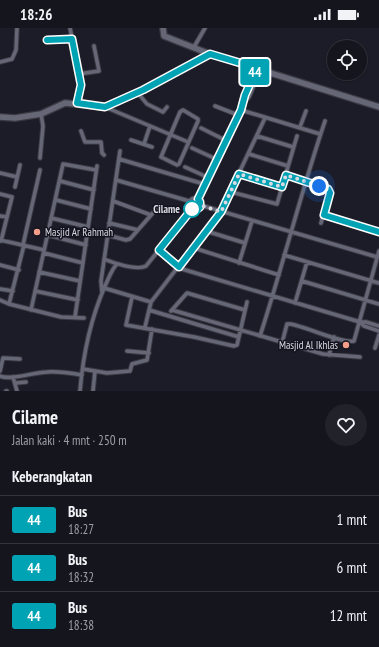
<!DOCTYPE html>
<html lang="id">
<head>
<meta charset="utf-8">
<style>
	:root { --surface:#15151e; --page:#22222b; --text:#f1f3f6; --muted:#9d9fa4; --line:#34343c }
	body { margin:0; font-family:"PT Sans Narrow",sans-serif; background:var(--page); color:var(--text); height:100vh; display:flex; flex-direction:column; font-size:15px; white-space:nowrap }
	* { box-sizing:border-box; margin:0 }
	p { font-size:13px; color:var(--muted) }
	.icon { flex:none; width:22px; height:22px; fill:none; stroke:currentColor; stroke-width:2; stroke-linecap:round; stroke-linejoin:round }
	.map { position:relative; height:363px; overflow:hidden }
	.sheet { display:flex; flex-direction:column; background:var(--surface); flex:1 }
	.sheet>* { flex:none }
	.badge { padding:0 8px; border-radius:3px; font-size:14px; line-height:26px }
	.fabs { position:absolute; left:327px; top:12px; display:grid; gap:8px }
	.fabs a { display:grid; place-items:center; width:40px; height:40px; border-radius:50%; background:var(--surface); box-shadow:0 1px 3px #0004,0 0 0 1px var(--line); font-size:20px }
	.you { position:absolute; width:20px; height:20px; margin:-10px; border:3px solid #fff; border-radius:50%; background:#1a73e8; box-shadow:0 0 0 6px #1a73e833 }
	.map>.badge { position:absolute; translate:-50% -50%; box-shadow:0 0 0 2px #fff }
	h2 { padding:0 12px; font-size:15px; line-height:36px }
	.round { display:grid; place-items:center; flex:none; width:42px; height:42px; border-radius:21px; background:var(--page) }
	.overview { display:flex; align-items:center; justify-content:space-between; height:68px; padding:0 12px }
	h1 { font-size:19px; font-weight:700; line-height:30px }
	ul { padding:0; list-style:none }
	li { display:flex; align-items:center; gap:12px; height:48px; padding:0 12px; border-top:1px solid var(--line) }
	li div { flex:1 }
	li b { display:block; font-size:15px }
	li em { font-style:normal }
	li .badge { min-width:44px; font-weight:700; text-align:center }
	.status { display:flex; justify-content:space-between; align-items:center; height:28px; padding:0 20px; background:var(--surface); direction:ltr }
	.status svg { height:11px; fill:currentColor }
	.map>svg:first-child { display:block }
</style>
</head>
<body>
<div class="status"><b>18:26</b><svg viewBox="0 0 49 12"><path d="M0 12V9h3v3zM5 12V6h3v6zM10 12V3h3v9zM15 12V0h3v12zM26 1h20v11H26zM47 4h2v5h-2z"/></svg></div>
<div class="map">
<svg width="379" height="363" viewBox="0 0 379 363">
	<rect width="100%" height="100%" fill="#1c1c28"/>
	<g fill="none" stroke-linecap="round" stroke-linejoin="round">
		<defs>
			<path id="street" d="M70,0L81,57L77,75
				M47,12L71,11
				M194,19L205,0
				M0,34L12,31L16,22L17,0
				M79,46L99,43L94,18
				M137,64L147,76L163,84L167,79
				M245,73L249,69L261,41
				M215,78L238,87
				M105,79L188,114
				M183,82L198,91V93L179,136L177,137L161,129L180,84Z
				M241,82L320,106
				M300,99L306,83
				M201,100L225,112
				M81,103L85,114H101L102,125L104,127
				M257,108L293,119
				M131,112L152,119
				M144,116L150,98
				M192,120L216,131
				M249,126L288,138
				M40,130L43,98L41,86
				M119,131L204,156
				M185,139L207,149
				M0,145L17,149
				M239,146L282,159
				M286,147L330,163L321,195
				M116,152L189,173
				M60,153L94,162
				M15,159L20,137
				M231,164L277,176L297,108
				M0,166L12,169L1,213
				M189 176a6 6 0 1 1 12 0a6 6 0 1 1-12 0Z
				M198,171L241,82L245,67L257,40
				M56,172L91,181
				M113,173L151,187
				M200,177L377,229
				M324,187L379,204
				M0,188L7,189
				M51,190L88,199
				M109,195L138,202
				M206,203L245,215
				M48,207L86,217
				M107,207L126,212L130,211L159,178
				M0,212L44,222
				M23,217L40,142
				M194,220L279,247
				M159,222L182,241L360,294H366L379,298
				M44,225L83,235
				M284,227L379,255
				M104,231C113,235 137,243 146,238L192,181
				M239,235L252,193
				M0,237L19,242
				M39,244L80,253
				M302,253L379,276
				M104,260L151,274
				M0,261L13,263
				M35,263L78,272
				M102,264L101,253L120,123
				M132,269L126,297L194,309L234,318L237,317L247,274
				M0,272L9,276L61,289L84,290
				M295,275L307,234
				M9,276L24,217
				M31,282L63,136L96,142
				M149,282L239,309
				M172,282L323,326L360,329
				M171,283L187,265L245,282
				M75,289L97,138
				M360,294L364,298L379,303
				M145,299L151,274L221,183L265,90
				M260,308C283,237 301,164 325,93
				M282,315L287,296H290C305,298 342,316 354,313L379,223
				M375,320L379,307
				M127,323L149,325
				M329,327L334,309
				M83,341L107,345L130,343L132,336L147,332L152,301
				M0,343L3,330L20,331
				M0,348C10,353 34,344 47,344C58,343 70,345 82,347
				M13,349L17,363
				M16,355L26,354
				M6,363H7
				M80,363C83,327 91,290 105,258C109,250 111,242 117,236
				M93,363L95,343"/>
			<path id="secondary" d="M163,0L164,8L210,26L379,79
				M0,89L15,90L41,86L65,75L105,79L143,62L210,26"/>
		</defs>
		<use href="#street" stroke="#393943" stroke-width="5.5"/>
		<use href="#secondary" stroke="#393943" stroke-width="8"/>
		<use href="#street" stroke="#666776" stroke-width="3.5"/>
		<use href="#secondary" stroke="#666776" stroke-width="5.5"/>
	</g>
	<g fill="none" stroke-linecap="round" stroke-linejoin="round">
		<defs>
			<path id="line" d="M47,12L72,11L81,57L77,75L105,79L143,62L210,26L257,40L245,67L241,82L198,171L200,174V179L196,182L192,181L159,222L179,239L221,184L239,146L282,159L286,147L328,161L330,165L324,187L379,204"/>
		</defs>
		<use href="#line" stroke="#fff" stroke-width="9"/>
		<use href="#line" stroke="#00a3b4" stroke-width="6"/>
		<path stroke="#dadae3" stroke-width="4" stroke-dasharray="0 7.2" d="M192,181H198L200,177L221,184L239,146L282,159L286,147L319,158"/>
	</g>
	<circle fill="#fff" stroke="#00a3b4" stroke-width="2" cx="192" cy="181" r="8"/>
	<g fill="#f49e89" stroke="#13131f" stroke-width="1.5">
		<circle cx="37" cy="204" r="4"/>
		<circle cx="346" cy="317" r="4"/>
	</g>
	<g text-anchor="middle" stroke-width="3" stroke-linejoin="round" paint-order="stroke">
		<g font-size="11" font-weight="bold" fill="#dadae3" stroke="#13131f" text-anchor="end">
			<text x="180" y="185">Cilame</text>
		</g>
		<g font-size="11" fill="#dadae3" stroke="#13131f" text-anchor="start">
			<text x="45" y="208">Masjid Ar Rahmah</text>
			<text x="338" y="321" text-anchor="end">Masjid Al Ikhlas</text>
		</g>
	</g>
</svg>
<div class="fabs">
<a><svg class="icon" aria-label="locate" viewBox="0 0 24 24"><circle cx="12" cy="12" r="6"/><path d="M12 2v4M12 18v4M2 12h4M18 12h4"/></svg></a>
</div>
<div class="you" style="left:319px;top:158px"></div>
<b class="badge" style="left:255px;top:44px;background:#00a3b4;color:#fff">44</b>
</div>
<section class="sheet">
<div class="overview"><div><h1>Cilame</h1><p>Jalan kaki · 4 mnt · 250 m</p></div><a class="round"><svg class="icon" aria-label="heart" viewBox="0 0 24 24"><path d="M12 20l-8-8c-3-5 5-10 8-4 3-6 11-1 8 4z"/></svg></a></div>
<h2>Keberangkatan</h2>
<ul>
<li><span class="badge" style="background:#00a3b4;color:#fff">44</span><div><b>Bus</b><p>18:27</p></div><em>1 mnt</em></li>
<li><span class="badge" style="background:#00a3b4;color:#fff">44</span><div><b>Bus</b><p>18:32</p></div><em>6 mnt</em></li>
<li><span class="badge" style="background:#00a3b4;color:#fff">44</span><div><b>Bus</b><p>18:38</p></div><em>12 mnt</em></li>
</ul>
</section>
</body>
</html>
